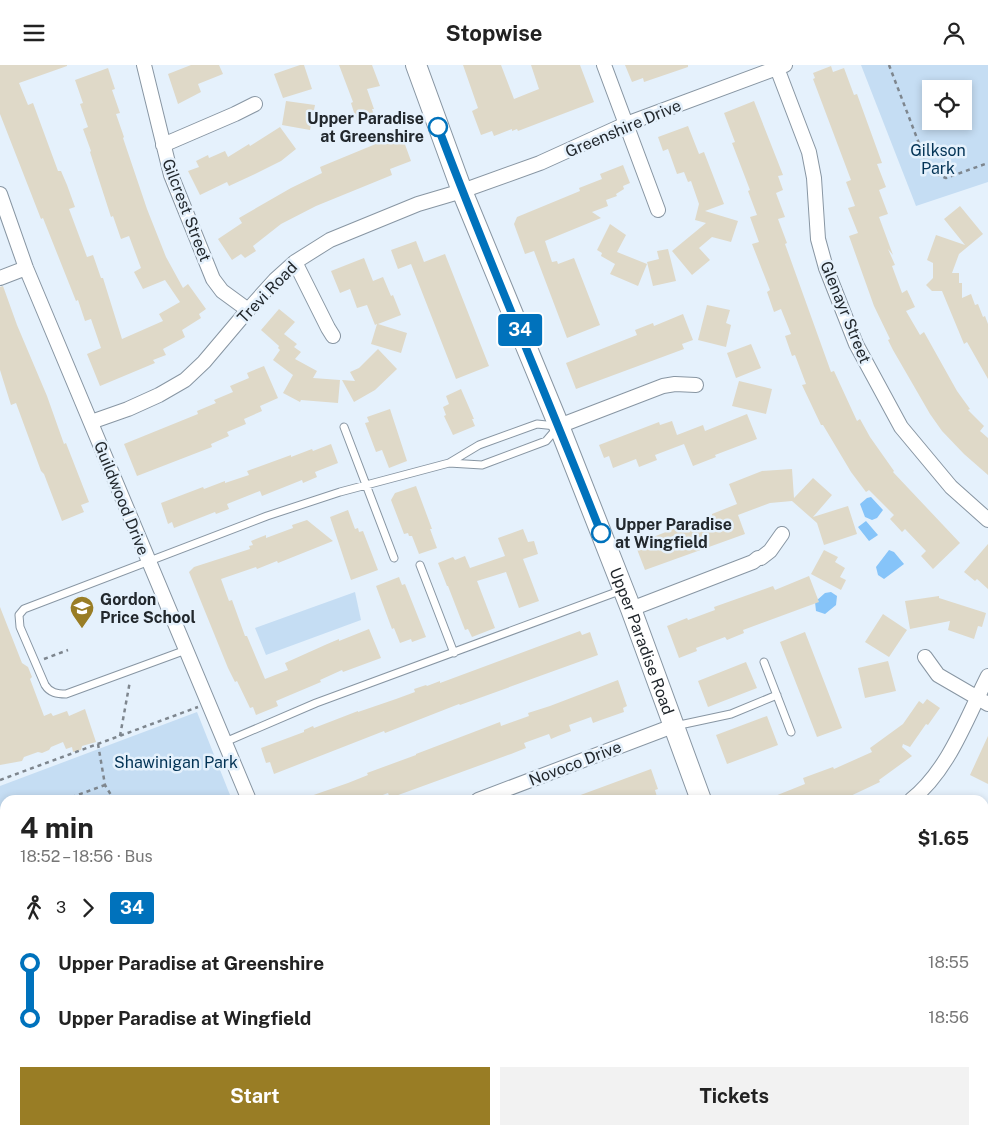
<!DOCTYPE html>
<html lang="en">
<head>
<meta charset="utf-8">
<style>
	:root { --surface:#fff; --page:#f2f2f2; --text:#222; --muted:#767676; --accent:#997d25 }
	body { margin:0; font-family:"Public Sans",sans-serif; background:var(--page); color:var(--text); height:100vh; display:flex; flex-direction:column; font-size:19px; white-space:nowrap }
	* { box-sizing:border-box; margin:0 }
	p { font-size:16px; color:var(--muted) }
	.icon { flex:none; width:28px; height:28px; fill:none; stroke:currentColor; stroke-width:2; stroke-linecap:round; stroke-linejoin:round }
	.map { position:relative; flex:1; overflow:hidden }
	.sheet { position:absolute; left:0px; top:730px; width:989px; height:340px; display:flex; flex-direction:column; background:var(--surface); border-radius:15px 15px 0 0; box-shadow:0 2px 8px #0003 }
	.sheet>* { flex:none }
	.badge { padding:0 10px; border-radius:4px; font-size:18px; line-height:32px }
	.tools { position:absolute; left:922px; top:15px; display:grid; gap:10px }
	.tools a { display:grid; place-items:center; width:50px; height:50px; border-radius:0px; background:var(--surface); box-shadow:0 2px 8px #0003; font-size:25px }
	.map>.badge { position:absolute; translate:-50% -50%; box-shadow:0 0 0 2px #fff }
	.legs { display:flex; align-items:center; gap:8px; height:55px; padding:0 20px; font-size:16px }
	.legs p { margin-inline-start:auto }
	.summary { display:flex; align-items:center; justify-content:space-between; height:85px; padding:0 20px }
	h1 { font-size:28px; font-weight:700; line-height:38px }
	.button { display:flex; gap:10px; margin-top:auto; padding:10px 20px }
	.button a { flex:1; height:58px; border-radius:0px; background:var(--accent); color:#fff; font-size:20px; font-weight:700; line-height:58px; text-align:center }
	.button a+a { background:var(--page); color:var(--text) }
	ul { padding:0 20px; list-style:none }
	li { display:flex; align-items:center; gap:18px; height:55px; font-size:19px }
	li i { display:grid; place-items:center; width:8px; height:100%; margin:0 6px; background:currentColor }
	li i::after { content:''; width:12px; height:12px; margin:-6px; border:4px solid; border-radius:50%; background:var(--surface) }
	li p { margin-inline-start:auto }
	li:first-child i { background:linear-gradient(#0000 50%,currentColor 0) }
	li:last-child i { background:linear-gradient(currentColor 50%,#0000 0) }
	header { display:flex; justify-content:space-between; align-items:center; height:65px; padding:0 20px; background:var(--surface); font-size:22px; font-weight:700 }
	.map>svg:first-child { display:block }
</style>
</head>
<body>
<header><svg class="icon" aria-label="menu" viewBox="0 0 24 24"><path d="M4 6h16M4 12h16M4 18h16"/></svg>Stopwise<svg class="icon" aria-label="person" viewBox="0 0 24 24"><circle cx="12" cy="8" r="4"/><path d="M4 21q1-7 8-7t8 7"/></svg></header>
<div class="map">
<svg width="988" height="1070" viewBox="0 0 988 1070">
	<rect width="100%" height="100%" fill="#e5f1fc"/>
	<path fill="#c5ddf3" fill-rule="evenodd" d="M861,0H988V117L916,141ZM931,24H964V56H931Z
		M355,527L361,555L266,590L255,563Z
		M197,647L232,735H5V950L0,952V721Z"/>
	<path fill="#86c4f9" d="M871,432L883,445L877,453L872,455L865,452L860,439L867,433Z
		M866,456L878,470L869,476L858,462Z
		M889,485L894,487L904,499L884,514L878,510L876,502Z
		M831,527L837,531L836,540L825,549L816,546L815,537L825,528Z"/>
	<path fill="#dfd9c8" d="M0,0H67V1L19,18L28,40L33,38L58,106H61L67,120L75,142L69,144L87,192L93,190L101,213H103L122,274L163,256L159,249L180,237L165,215L143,224L134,207L141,203L129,171L121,174L113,151L111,152L90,87L91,86L83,64L88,62L80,39L83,38L75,15L108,3L115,24L112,25L120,48L116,49L124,72L123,73L147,144L166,192L183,223L188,219L206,244L199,249L201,253L182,265L185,272L163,284L166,290L153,295L155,298L100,321L87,289L101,283L91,254L85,256L78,235L76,236L43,153L41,154L0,49Z
		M191,0H219L223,9L198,19L201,27L178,39L168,9Z
		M300,0H304L312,24L283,33L274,9Z
		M339,0H372L380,21L367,24L374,44H372L374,50L357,57L351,38L353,37Z
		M463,0H501L514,34L539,24L531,0H580L594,37L518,66L517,64L512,66V64L494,71L492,66L481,70L472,46L478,43Z
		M625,0H688V2L644,17L643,13L632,17Z
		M831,1L833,7L844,3L854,30L857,29L882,98L877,99L886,122L879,125L888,149L879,152L893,190L888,184L895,200L892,201L902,228L907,225L915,242L906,246L920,270L924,267L957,326L970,344L968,345L984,361L980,366L988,373V410L964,389L942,366L930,349L893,285L888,275L890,274L874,241L849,171L858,168L848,143L855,141L846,117L851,115L813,14L815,13L813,8Z
		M286,36L315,40L310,65L282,60Z
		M754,36L783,110L778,111L783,125L776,128L785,152L778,154L787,178L785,179L831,307L834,306L857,356L860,354L870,372L894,406L893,407L960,478L933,504L921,491L926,486L905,464L902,467L890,454L894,450L869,425L866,427L851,407L823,360H821L802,320L806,319L795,290L792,291L785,271L791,269L781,244L774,247L767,227L770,225L752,179L759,177L750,152L757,150L748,126L750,125L732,78L735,77L724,48Z
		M688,61L699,89L704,87L724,139L705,146L738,156L731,177L712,172L699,183L710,195L692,210L672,186L706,158L695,155L699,139L691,116L688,117L684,107L677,109L668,84L663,86L658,72Z
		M280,62L296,84L281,96L255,109L229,121L227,117L200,130L188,106L199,102L196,96L208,90L209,93L225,86L228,92L249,79L250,81Z
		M399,63L411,96L390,104L392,110L316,141L281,159L253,181L256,186L245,193L241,189L232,195L218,174L242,158L239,153L291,123L322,108L320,102L383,76L381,70Z
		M623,100L630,118L623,121L624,124L616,129L617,131L606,135L608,141L592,147L601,153L545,176L552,197L557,196L558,199L574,193L600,260L567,273L534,186L525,189L514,159L517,152L580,126L579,123L602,114L600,109Z
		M960,141L983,169L959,189L952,208H959V218H962V233L971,229L975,240L978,239L983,252L985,251L988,259V314L967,277L964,279L942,226H932L926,220L933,213V198L927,195L936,170L965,180L944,154Z
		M610,159L626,170L617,187L647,199L638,221L610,209L615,199L601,191L602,188L597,185Z
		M416,176L424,197L445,189L489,301L456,314L411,199L398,204L391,185Z
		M668,184L676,216L653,221L647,197L659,194L657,186Z
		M364,193L373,216L383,212L391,231L393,230L401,250L378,259L407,268L401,288L371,279L377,259L375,260L367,240L357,243L350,224L340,228L331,206Z
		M3,221L17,260L47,331L64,379L66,378L89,437L81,440L84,447L62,456L44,409L41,406L16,338L11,340L0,305V222Z
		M707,240L730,245L726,258L731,260L726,282L698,275Z
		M279,244L295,257L284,269L297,279L294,282L301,287L295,294L317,306L313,313L340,315L338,338L301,335L300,337L283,328L293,310L273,295L280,285L278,283L279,281L261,265Z
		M683,249L693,275L682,279L684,284L576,324L566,298L637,270L635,265L653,258L654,261Z
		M751,279L761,303L736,313L727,288Z
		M378,284L397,304L375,325L354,337L342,315L355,316L350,307L359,303Z
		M264,301L278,333L260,341L262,346L244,354L246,359L227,367L229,371L211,379L212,382L137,411L124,379L198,349L197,346L216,338L214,335L233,327L230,321L249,313L247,308Z
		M739,316L772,324L766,349L732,341Z
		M461,324L474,354H472L475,361L453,370L444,351L446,350L443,342L449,339L446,331Z
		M390,344L407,396L389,403L382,385L376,387L365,358L369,357L367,352Z
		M747,349L757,374L715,390L716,392L693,401L684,379L655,390L657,395L639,402L636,394L613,403L609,391L604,393L599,380L659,357L660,360L672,356L677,370L703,360L705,366Z
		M331,379L338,398L315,407L317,412L303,418L302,415L262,431L260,426L227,439L229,444L216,449L215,447L174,463L172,457L168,459L161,438L203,422L204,424L225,416V418L249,410L247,406L291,390V392L312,384L313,386Z
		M792,404L794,433L813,413L832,430L813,452L848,441L857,469L824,480L817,458L792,436L770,438L738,450L745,469L645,505L635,479L684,460V462L712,451V449L737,439L729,419L762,406Z
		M416,421L432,464H430L437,483L419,489L412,471H409L408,468L404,469L391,435L395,428Z
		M348,445L355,464L358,463L359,467L363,466L378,505L351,515L330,452Z
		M307,455L333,476L278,498L277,496L257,504L256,502L221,514L229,536L232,535L245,571H247L265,614L288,605L285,598L325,580L339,574V576L369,564L381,593L343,607L342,605L320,615L321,617L276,636L278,641L256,650L253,642L250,643L237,616L235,617L228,603L189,507L194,502L250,484L249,481L253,480L251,476L266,470V473L293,463L292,460Z
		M523,464L528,477L534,476L538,489L523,494L539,536L519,543L506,507L477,516L495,563L472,572L468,564L465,565L448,521H447L438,498L453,492L455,495L465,491L470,503L505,491L498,473Z
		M988,479V524L977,514L975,516L964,507Z
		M824,485L838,492L835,497L845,503L840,512L846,515L841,525L811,509Z
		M809,511L819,537L743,565L744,568L727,575L725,572L696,583L697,586L679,593L667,561L687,553L688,555L715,545L714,542L773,521L775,525Z
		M399,512L402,520L405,519L426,572L412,577L411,574L400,578L394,563L392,564L376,521Z
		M939,531V533L986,548L982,562L978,561L974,574L948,565L950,556L910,564L905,536Z
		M0,542L22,598L28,602L32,612L30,614L44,651L51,648L53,651L67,646L69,651L85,644L96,677L82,681L81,685L73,687L72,682L66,684L63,677L51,682L49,685L42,688L38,687L24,692L22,696L0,700Z
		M883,549L907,565L889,592L865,577Z
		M580,566L582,570L590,567L598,590L460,640L459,639L385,668L384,666L274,709L270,697L266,698L261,683L304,667V665L313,661L314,663L358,646V647L396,634L415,627L414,624L426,620L427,621L440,616V618Z
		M805,567L842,663L817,672L780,577Z
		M888,596L896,626L865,633L858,603Z
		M746,597L757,623L708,642L698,616Z
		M618,615L627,641L623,643L624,647L601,655L593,658L591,652L569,660L571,666L558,671L551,674L549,669L524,678L526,683L511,689L390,733L388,728L370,735H305V733L348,718L368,710L367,708L416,690V689L500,657L501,661L529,651L528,648L550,641Z
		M927,634L940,643L928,660L926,659L910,682L903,679L902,682L912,691L879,715L880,717L842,735H765L805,719L803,713L833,702L834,704L872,687L870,683L903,659L919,636L923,639Z
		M767,651L778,680L727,699L716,670Z
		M988,671V719L970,710Z
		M651,704L658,724L655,725L658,735H567Z"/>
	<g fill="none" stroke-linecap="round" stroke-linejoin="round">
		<defs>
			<path id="lane" d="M344,362L394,493
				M449,398L482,400L546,376L558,362
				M420,500L454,588
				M186,585L66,629C57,629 50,628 45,620L20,562L19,550L24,544L267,451L340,427L449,398L479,380L537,359L556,361
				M764,597L791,667
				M675,661L731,649L777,630
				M225,677L316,638L622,525
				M984,865L988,863
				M984,997L988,996
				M889,1065L891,1070
				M830,1070L843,1065
				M870,1070L874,1065"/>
			<path id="street" d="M144,0L171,110L213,214L222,226L248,245
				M604,0L658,145
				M777,3L809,87L814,113L818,174L826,203L856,279L901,362L951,422L988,455
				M163,80L235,49L255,39
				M0,129L26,203L249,735
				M295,197L328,263L333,271
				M0,213L26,203
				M91,357L128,344L159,330L185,315L204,297L248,245L275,215L295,197L330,175L418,139L462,126L540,98L626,59L785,0
				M559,361L663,321L675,319L696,320
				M631,544L753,497L758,493H761L770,486L782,469
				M925,592L938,610L988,639
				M478,735L673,661
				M911,735C949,705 967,652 988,611
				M0,1049L5,1047
				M196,1065L198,1070
				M376,1065L378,1070"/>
			<g id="secondary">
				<path id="s1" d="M416,0L462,126L559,361L631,544L701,735"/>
				<path d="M826,1065L828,1070"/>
			</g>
		</defs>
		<use href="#lane" stroke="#8896a3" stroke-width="9"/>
		<use href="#street" stroke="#8896a3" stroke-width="16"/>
		<use href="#secondary" stroke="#8896a3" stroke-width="22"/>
		<path stroke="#7e868e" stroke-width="2.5" stroke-dasharray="4 4" stroke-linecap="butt" d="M889,0L928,102L935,109L946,113L988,98
			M44,594L68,585
			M120,671L130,616
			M98,679L105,720L114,735
			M0,715L198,642
			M64,735L105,720"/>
		<use href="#lane" stroke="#fff" stroke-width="7"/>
		<use href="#street" stroke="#fff" stroke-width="14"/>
		<use href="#secondary" stroke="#fff" stroke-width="20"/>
	</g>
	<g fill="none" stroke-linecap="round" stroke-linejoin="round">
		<defs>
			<path id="line-1" d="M438,62C489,198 548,333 601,468"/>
		</defs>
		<use href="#line-1" stroke="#fff" stroke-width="11"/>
		<use href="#line-1" stroke="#0072bc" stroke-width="8"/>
	</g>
	<defs>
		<symbol id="school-pin" viewBox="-11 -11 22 30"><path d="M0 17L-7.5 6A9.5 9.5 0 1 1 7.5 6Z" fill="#997d25" stroke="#e5f1fc"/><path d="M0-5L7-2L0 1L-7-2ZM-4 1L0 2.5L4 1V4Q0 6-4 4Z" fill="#fff"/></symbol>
	</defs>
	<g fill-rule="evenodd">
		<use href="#school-pin" x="68" y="529" width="28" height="38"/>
	</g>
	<g fill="#fff" stroke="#0072bc" stroke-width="2.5">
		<circle cx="438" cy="62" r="9"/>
		<circle cx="601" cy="468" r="9"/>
	</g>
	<g text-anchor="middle" stroke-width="5" stroke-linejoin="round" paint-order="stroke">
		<g font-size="16" font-weight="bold" fill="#22282d" stroke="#e5f1fc" text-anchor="end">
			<text x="424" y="59">Upper Paradise<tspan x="424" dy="18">at Greenshire</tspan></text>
			<text x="615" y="465" text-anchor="start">Upper Paradise<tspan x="615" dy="18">at Wingfield</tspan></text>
		</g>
		<g font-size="16" fill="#22282d" stroke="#e5f1fc">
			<text transform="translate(623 63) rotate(-23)" y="6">Greenshire Drive</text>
			<text transform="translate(187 145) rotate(69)" y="6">Gilcrest Street</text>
			<text transform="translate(267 227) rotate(-46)" y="6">Trevi Road</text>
			<text transform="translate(846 247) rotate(68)" y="6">Glenayr Street</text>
			<text transform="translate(122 433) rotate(68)" y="6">Guildwood Drive</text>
			<text dy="6" stroke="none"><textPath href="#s1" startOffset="619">Upper Paradise Road</textPath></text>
			<text transform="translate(575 698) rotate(-21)" y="6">Novoco Drive</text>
		</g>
		<g font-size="16" fill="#033355" stroke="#e5f1fc">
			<text x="938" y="91">Gilkson<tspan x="938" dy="18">Park</tspan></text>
			<text x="176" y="703">Shawinigan Park</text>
		</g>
		<g font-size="16" font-weight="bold" fill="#22282d" stroke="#e5f1fc" text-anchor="start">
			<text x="100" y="540">Gordon<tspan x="100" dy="18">Price School</tspan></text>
		</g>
	</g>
</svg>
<div class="tools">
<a><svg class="icon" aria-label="locate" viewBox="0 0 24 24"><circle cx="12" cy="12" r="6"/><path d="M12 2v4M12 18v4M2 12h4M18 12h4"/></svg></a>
</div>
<b class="badge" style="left:520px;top:265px;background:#0072bc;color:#fff">34</b>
<section class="sheet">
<div class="summary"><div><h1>4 min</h1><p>18:52 – 18:56 · Bus</p></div><b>$1.65</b></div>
<div class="legs"><svg class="icon" aria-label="walk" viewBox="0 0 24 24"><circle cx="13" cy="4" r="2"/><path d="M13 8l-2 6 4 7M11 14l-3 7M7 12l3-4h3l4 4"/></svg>3<svg class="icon" aria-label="forward" viewBox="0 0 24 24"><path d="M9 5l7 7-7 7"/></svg><b class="badge" style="background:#0072bc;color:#fff">34</b></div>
<ul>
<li><i style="color:#0072bc"></i><b>Upper Paradise at Greenshire</b><p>18:55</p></li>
<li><i style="color:#0072bc"></i><b>Upper Paradise at Wingfield</b><p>18:56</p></li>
</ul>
<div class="button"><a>Start</a><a>Tickets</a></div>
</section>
</div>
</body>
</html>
